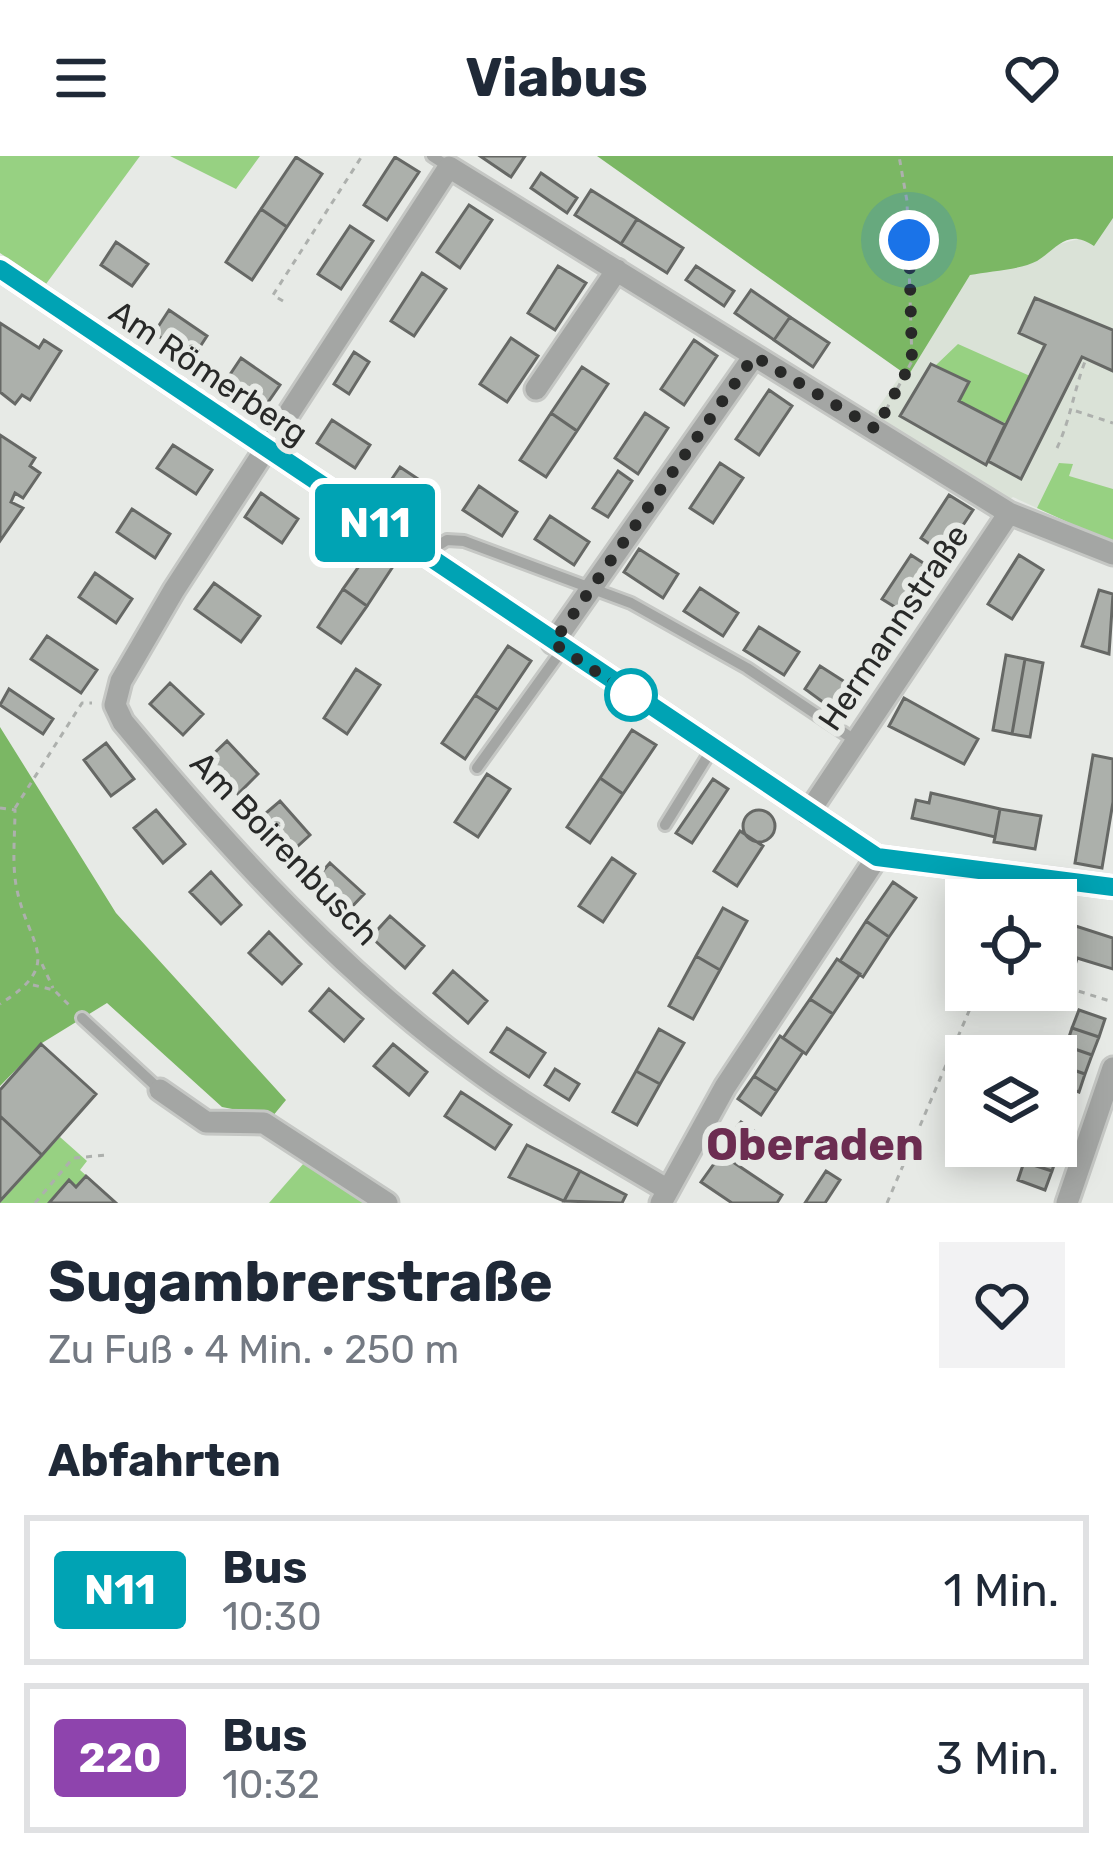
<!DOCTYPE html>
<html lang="de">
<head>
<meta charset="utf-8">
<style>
	:root { --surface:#fff; --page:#f2f2f3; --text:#1f2937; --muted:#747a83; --line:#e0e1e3 }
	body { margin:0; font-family:Rubik,sans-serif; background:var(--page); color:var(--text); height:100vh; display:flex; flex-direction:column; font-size:45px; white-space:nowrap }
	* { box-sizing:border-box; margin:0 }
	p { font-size:39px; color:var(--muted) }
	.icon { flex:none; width:66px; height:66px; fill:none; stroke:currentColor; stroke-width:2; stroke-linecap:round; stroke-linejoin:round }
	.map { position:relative; height:1047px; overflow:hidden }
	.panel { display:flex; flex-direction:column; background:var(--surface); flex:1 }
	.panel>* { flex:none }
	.badge { padding:0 24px; border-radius:9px; font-size:42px; line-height:78px }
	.buttons { position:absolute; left:945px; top:723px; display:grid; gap:24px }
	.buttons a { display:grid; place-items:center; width:132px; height:132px; border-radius:0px; background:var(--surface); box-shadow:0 6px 30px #0003; font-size:60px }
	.you { position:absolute; width:60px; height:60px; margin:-30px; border:9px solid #fff; border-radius:50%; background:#1a73e8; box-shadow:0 0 0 18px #1a73e833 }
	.map>.badge { position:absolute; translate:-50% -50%; box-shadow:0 0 0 6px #fff }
	h2 { padding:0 48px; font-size:45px; line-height:108px }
	.round { display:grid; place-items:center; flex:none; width:126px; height:126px; border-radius:0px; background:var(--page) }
	.headline { display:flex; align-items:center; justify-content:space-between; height:204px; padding:0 48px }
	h1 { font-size:57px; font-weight:700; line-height:90px }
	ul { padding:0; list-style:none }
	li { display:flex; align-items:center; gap:36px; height:150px; margin:0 24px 18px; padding:0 24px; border:6px solid var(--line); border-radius:0px }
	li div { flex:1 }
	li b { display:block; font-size:45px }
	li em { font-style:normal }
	li .badge { min-width:132px; font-weight:700; text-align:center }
	header { display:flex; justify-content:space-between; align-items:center; height:156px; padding:0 48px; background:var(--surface); font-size:54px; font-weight:700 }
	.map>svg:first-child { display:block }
</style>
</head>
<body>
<header><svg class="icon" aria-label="menu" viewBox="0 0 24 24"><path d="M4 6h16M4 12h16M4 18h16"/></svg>Viabus<svg class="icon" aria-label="heart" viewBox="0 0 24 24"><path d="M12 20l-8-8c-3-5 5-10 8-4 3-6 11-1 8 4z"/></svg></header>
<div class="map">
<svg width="1113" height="1047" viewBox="0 0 1113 1047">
	<rect width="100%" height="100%" fill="#e7eae6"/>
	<path fill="#dae2d7" d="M1113,62V387L1013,341L1003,347L871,262L970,119L1036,105L1049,91L1082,82Z"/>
	<path fill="#97d182" d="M0,0H140L46,128L0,97Z
		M170,0H260L236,33Z
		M958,188L1030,220L1007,268L959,245L969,226L935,210Z
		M1059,307L1073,308L1069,320L1113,333V387L1037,352Z
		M60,981L87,1005L80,1014L117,1047H0Z
		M304,1007L367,1047H269Z"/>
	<path fill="#7bb764" d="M597,0H1113V62L1094,90C1067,72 1058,92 1037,105C1020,114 989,115 970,119L908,220Z
		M0,571L116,757L286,944L272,961L222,951L107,847L42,887L0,930Z"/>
	<path fill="#acb0ab" stroke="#666865" stroke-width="3" d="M480,0H525L511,21Z
		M296,1L322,18L287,71L261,53Z
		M395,1L419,16L387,64L364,49Z
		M541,17L577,42L567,57L531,32Z
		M591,34L637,63L621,88L575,59Z
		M469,49L492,64L460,112L437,96Z
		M261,53L287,71L252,124L226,106Z
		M637,63L683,92L667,117L621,88Z
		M350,70L373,85L341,133L318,118Z
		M116,86L148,108L132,130L101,109Z
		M558,110L586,127L555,174L528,157Z
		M696,110L734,135L724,150L686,124Z
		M422,117L446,133L414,180L391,165Z
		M751,134L790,161L774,184L735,157Z
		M1035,142L1113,174V215L1082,201L1021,323L988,305L1045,189L1019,177Z
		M169,154L207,180L192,203L154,177Z
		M790,161L829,187L813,211L774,184Z
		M0,167L39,192L44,184L61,195L30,244L22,239L15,248L0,236Z
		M511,182L538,200L507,246L480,228Z
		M694,184L717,200L684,249L661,233Z
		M354,196L369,206L349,238L334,228Z
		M241,202L280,229L264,252L225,226Z
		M931,208L969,226L959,245L1005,269L986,309L900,260Z
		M582,211L608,228L577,275L551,257Z
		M769,234L792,250L759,299L736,283Z
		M551,257L577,275L546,321L520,304Z
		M645,257L668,272L638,318L615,302Z
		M332,264L370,289L355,312L317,287Z
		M0,279L35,302L30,310L40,317L23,342L15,337L11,346L23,352L0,385Z
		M173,289L212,314L196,338L157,312Z
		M720,307L743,322L713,367L690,352Z
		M400,311L439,337L424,359L385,333Z
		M618,315L632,325L608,361L593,352Z
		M479,330L517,356L502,380L463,354Z
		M261,337L298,363L282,387L245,361Z
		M949,339L973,354L944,398L921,382Z
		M132,353L170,378L155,402L117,376Z
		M550,360L589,386L574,409L535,383Z
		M639,393L678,418L663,442L624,416Z
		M369,396L392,412L367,450L343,433Z
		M911,399L934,414L906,458L882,443Z
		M1019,399L1043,414L1012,463L988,448Z
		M95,417L132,443L116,467L79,441Z
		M214,427L260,460L241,486L195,453Z
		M700,432L738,457L723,480L684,455Z
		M343,433L367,450L341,487L318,471Z
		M1099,434L1113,438L1109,498L1082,490Z
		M759,471L799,496L784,519L744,494Z
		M47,480L97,514L81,537L31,503Z
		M508,490L531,505L498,554L475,539Z
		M1006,499L1025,503L1012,578L993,574Z
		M1025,503L1043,507L1030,581L1012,578Z
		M820,510L859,535L842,560L805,533Z
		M356,513L380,529L347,578L324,562Z
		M170,527L203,558L183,579L150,548Z
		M9,533L53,563L43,578L0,549Z
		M475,539L498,554L465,603L442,587Z
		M904,542L978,583L964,608L889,570Z
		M632,574L656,589L623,638L600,622Z
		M227,585L258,618L238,638L206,605Z
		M106,587L134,623L111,640L84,604Z
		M1093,599L1113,603V646L1102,712L1075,707Z
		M487,618L510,633L478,681L455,666Z
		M600,622L623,638L590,687L567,671Z
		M713,623L728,633L692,687L676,677Z
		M931,637L1000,653L995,681L912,662L916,644L929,647Z
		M280,645L310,679L289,698L259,663Z
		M1000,653L1041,660L1035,693L994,686Z
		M156,654L185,688L163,707L134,672Z
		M743 670a16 16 0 1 1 32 0a16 16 0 1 1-32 0Z
		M740,675L763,690L737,730L714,715Z
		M612,702L635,718L603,766L579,750Z
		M330,707L364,738L345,758L312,727Z
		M211,716L241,749L221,768L190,736Z
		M893,726L916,742L889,781L866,765Z
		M723,752L747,765L720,814L696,800Z
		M390,760L424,790L405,812L371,781Z
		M1057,764L1113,782V813L1077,802L1074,813L1057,807Z
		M866,765L889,781L863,821L840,805Z
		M269,776L301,808L282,828L249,797Z
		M696,800L720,814L693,863L669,850Z
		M837,803L860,818L833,858L810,843Z
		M453,815L487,845L468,867L434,837Z
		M329,833L363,863L344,885L310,855Z
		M810,843L833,858L806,898L783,882Z
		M1079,854L1105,863L1099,881L1072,872Z
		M507,872L545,897L529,921L491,896Z
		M1072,872L1099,881L1092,899L1066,890Z
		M659,873L684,887L660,928L636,915Z
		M780,880L803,896L777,935L754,920Z
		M41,888L96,938L42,999L0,960V934Z
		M393,888L427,916L409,939L374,910Z
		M1066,890L1092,899L1085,918L1059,909Z
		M1059,909L1085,918L1079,936L1056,928Z
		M555,913L579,928L569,944L545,929Z
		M636,915L660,928L637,969L613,956Z
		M754,920L777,935L761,959L738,943Z
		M461,936L511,969L495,993L445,960Z
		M0,960L42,999L0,1045Z
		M741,966L757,977L753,982L759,987L745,1007L721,990Z
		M527,989L580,1015L564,1045L509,1021Z
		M1030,990L1058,997L1052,1015L1024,1006Z
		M721,998L782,1039L777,1047H732L701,1026Z
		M1024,1006L1052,1015L1045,1034L1018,1024Z
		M580,1015L626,1039L622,1047L564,1045Z
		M826,1015L840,1024L825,1047H805Z
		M86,1020L116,1047H49L69,1024L76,1031Z"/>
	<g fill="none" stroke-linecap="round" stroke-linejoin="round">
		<defs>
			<path id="service" d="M432,0L449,11
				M426,397L447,384L464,385L631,447L747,512L856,585
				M477,612L562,494
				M665,669L712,593
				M82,862L160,934"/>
			<path id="minor" d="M0,113L877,701L1113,731
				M536,233L617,114
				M553,487L754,200
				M809,656L1009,357
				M160,934L206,966L264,967L387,1047
				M668,1034C603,995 535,958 474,913C341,816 228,692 123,566L115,549L121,525L174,434L449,11L1009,357L1113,398
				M661,1047L725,931L877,701
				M1067,1047L1113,912"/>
		</defs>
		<use href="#service" stroke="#c5c7c4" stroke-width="16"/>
		<use href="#minor" stroke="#c5c7c4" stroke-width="27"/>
		<path stroke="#adb0ad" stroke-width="3" stroke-dasharray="6 6" stroke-linecap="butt" d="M283,145L273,139L362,0
			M886,254L912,205L907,45L899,0
			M1076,255L1113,267
			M1057,292C1071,262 1074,233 1086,203
			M0,652L15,654C15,678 12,705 16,729C27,790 67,806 0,848
			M15,652L82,547H92
			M42,808L53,832
			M1056,828L1113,846
			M33,829L54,834L70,850
			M35,1047L73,1002L108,999
			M887,1047L978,834"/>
		<use href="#service" stroke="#a4a6a4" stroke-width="10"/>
		<use href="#minor" stroke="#a4a6a4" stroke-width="21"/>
	</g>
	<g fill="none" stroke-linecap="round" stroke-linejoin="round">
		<defs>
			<path id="line" d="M0,113L877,701L1113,731"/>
		</defs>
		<use href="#line" stroke="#fff" stroke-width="27"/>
		<use href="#line" stroke="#00a3b4" stroke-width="18"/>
		<path stroke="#282928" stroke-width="12" stroke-dasharray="0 21.6" d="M631,539L553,487L754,200L876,273L912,205L909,84"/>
	</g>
	<circle fill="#fff" stroke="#00a3b4" stroke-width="6" cx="631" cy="539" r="24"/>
	<g text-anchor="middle" stroke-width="12" stroke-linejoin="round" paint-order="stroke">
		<g font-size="33" fill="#282928" stroke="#e7eae6">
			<text transform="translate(209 216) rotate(34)" y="12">Am Römerberg</text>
			<text transform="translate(893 471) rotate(-56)" y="12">Hermannstraße</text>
			<text transform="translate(285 692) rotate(46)" y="12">Am Boirenbusch</text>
		</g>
		<g font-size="45" font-weight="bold" fill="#6c2d51" stroke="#e7eae6">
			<text x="815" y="1004">Oberaden</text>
		</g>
	</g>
</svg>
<div class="buttons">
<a><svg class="icon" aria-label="locate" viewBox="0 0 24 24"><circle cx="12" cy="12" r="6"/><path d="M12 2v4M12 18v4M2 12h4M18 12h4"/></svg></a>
<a><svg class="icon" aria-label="layers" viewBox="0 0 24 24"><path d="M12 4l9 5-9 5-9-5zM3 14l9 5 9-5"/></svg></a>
</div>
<div class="you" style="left:909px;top:84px"></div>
<b class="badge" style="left:375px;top:367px;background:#00a3b4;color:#fff">N11</b>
</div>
<section class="panel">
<div class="headline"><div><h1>Sugambrerstraße</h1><p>Zu Fuß · 4 Min. · 250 m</p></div><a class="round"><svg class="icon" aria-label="heart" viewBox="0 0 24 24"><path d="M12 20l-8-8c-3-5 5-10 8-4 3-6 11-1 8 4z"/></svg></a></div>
<h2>Abfahrten</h2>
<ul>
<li><span class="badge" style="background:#00a3b4;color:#fff">N11</span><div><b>Bus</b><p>10:30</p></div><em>1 Min.</em></li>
<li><span class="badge" style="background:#8e44ad;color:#fff">220</span><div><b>Bus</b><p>10:32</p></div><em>3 Min.</em></li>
</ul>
</section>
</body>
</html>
